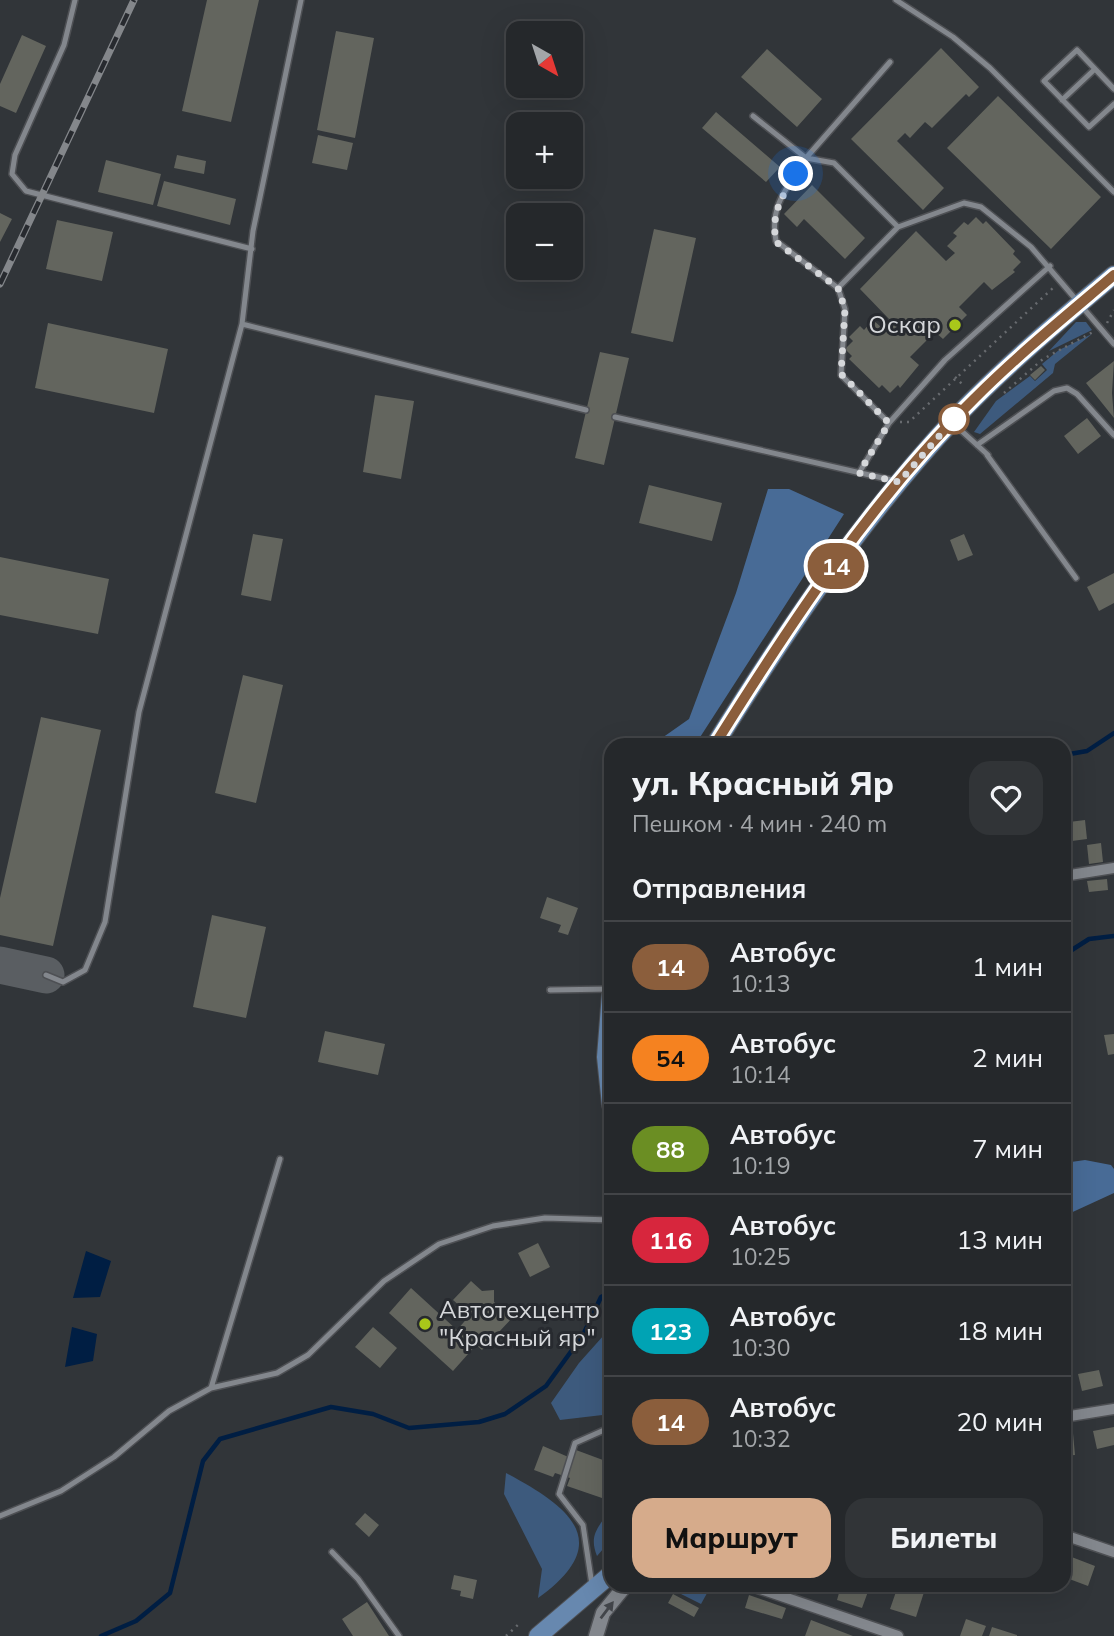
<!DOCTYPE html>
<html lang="ru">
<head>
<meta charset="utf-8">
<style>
	:root { --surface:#25282b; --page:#313437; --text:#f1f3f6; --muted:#a3a6a9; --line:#424447; --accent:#d6ab8b }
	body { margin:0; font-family:Mulish,sans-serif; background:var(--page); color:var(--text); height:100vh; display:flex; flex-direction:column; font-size:26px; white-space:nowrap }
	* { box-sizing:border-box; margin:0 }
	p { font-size:23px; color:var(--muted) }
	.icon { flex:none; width:38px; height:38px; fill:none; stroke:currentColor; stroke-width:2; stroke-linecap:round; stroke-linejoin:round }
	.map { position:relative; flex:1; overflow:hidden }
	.drawer { position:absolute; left:604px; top:738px; width:467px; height:854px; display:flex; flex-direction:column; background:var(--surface); border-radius:21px; box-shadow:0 7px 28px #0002,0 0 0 2px var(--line) }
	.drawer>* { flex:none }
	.badge { padding:0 14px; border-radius:23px; font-size:24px; line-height:46px }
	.needle { width:46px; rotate:141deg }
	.controls { position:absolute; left:506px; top:21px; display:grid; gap:14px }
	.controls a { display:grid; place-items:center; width:77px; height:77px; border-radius:14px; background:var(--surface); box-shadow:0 7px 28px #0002,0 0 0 2px var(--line); font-size:35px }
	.you { position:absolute; width:35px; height:35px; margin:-18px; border:5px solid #fff; border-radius:50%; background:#1a73e8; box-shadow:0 0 0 10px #1a73e833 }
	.map>.badge { position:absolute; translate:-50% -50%; box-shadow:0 0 0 4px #fff }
	h2 { padding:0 28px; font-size:26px; line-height:63px }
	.round { display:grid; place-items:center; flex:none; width:74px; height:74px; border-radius:21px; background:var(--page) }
	.overview { display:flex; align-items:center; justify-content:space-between; height:119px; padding:0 28px }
	h1 { font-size:33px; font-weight:800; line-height:52px }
	.action { display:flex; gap:14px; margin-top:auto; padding:14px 28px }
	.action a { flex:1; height:80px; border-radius:21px; background:var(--accent); color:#111; font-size:28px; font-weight:800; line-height:80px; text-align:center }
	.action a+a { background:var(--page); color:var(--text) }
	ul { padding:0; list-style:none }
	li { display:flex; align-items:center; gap:21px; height:91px; padding:0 28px; border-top:2px solid var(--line) }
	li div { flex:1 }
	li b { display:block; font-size:26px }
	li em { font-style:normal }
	li .badge { min-width:77px; font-weight:700; text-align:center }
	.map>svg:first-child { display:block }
</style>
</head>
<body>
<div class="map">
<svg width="1114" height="1636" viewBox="0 0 1114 1636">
	<rect width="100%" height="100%" fill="#313539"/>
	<path fill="#3d5a7d" d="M1076,322H1086L1092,330L1049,351Z
		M1092,334L1055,364L1053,373L980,434L974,432L996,401L1030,376L1035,381L1047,370L1042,364L1059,350Z
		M611,1311V1414L560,1420L551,1403L579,1363L604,1335Z
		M506,1473C570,1507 616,1542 538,1598L542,1569L504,1494Z
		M611,1505V1540L597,1556C587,1531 603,1526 611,1505Z
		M674,1586H711L701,1604L675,1591Z"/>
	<path fill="#486b96" d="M768,489H789L844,514L695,745H652L689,719L736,593Z
		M1085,1160L1111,1165L1114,1169V1193L1064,1216V1163Z"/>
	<path fill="#001e43" d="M86,1251L111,1261L100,1297L73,1298Z
		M72,1327L97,1334L93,1361L65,1367Z"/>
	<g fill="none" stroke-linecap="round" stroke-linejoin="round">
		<path stroke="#001e43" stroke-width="4.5" d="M1064,755L1087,751L1114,733
			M1064,955L1089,939L1114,936
			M101,1636L136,1621L170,1593L203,1461L220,1439L331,1407L373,1414L409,1428L479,1422L505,1414L546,1386L583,1335L601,1297L611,1292"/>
		<path stroke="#5a5e62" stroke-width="37" d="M0,965L46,975"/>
	</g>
	<path fill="#63655e" d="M207,0H259L231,122L182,111Z
		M336,31L374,38L355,138L317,130Z
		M22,35L46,46L16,113L0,106V84Z
		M941,48L979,87L969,97L966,94L932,128L925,122L910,138L905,133L897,141L944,188L923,210L851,139Z
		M767,49L822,99L797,127L741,77Z
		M998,96L1101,197L1051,249L947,148Z
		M716,112L780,167L766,182L702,128Z
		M318,135L353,143L347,170L312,163Z
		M177,155L206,161L204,174L174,168Z
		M106,160L161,174L153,205L98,192Z
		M164,181L236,199L230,225L157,206Z
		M812,185L865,238L845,259L804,219L797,227L784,214Z
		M0,213L12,219L0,242Z
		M976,217L983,224L986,221L1015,251L1013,254L1021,262L1013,270L1015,272L992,290L984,282L959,307L967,315L943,339L935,332L910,357L919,365L900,388L898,385L890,393L882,385L879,388L849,359L852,356L845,349L853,341L849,337L860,326L864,330L873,320L881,327L889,319L860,289L916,231L946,261L955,253L947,246L957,236L953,233L964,222L968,225Z
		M57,220L113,232L102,281L46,269Z
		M654,229L696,238L673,342L631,333Z
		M48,323L168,349L154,413L35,388Z
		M600,352L629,358L604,465L575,458Z
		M1114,361L1112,393L1114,418L1086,383Z
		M1041,366L1045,370L1035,380L1030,375Z
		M375,395L414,401L401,479L363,472Z
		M1087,418L1101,436L1078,454L1064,436Z
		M649,485L722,503L712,541L639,523Z
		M253,534L283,539L271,601L241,595Z
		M964,534L973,555L958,561L950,540Z
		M0,557L109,579L98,634L0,615Z
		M1114,573V603L1099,611L1087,587Z
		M243,675L283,685L256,803L215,793Z
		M41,717L101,730L53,946L0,935V898Z
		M1085,820L1087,839L1072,841L1069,822Z
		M1101,843L1103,862L1089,864L1087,845Z
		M1107,879L1108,890L1089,892L1087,881Z
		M547,897L578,908L568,935L558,932L561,925L540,918Z
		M212,915L266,927L246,1018L193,1007Z
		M325,1031L385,1044L378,1075L318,1062Z
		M1114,1034V1054L1108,1055L1104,1035Z
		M538,1243L550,1267L530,1277L518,1253Z
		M471,1281L482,1291L494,1290V1302L512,1318L482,1350L476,1345L453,1371L389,1313L411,1288L457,1330L470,1315L453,1300Z
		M373,1327L397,1348L380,1368L355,1347Z
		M1099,1370L1103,1386L1082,1391L1078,1374Z
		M1114,1427V1445L1097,1449L1093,1431Z
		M1073,1433L1075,1455L1064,1456V1434Z
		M543,1446L573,1459L576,1450L611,1463V1473L602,1498L567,1486L570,1478L555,1473L553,1477L534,1470Z
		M365,1513L379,1525L369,1537L355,1524Z
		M1069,1556L1095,1566L1088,1586L1064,1577Z
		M454,1575L477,1580L473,1599L460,1596L461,1591L451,1589Z
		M841,1586H870L862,1608L837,1600Z
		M898,1586H926L916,1617L890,1609Z
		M673,1594L699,1608L694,1617L668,1603Z
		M749,1595L786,1608L782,1619L745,1608Z
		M367,1602L389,1636H353L342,1619Z
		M966,1619L986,1626L982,1636H960Z
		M811,1620L853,1636H805Z
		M992,1627L1017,1635V1636H989Z"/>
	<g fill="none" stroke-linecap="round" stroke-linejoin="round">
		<defs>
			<path id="service" d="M75,0L64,45L15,155L12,174L26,191L252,249
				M301,0L253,231L242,324L586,410
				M896,0L953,37L990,68L1114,192
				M890,62L806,158L834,163L898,227
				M1114,89L1077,50L1044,81L1089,127L1114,104
				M1062,100L1095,69
				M753,116L806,158C788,187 769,205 776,241L838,288L898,227L964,203L981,207L1031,247L1114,344
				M838,288L845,309L841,375L889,423
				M615,417L896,481
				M954,424L988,455
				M977,445L1054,391L1067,388L1077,394L1114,435
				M987,455L1076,578
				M859,473L889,423L945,360L1050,266
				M46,975L63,982L85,970L105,922L139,712L242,324
				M550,990L611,989
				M211,1388L280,1159
				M0,1516L61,1491L114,1457L169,1411L211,1388L277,1373L308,1355L384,1281L439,1244L493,1226L545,1218L611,1220
				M332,1552L358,1579L399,1636
				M592,1585L583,1525L559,1494L575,1443L611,1427"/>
			<path id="minor" d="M1064,876L1114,868
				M1064,1417L1114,1409
				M1064,1535L1114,1552
				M752,1586L898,1636"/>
			<path id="tertiary" d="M596,1636L603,1613L625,1586"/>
			<path id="primary" d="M714,746C786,631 863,516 956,417C1005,366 1060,320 1114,275
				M611,994L606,1057L611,1105
				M538,1636L611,1574"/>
		</defs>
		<use href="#service" stroke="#4e5054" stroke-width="8"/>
		<use href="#minor" stroke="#4e5054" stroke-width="13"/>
		<use href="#tertiary" stroke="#4e5054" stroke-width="17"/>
		<use href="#primary" stroke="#4e5054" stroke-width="20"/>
		<path stroke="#686b6f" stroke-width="2.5" stroke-dasharray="2 5" stroke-linecap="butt" d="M1107,323L1114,310
			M955,377L962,384
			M1004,393L1043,359L1093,332
			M900,422H909L1054,287
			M506,1636L521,1622"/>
		<use href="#service" stroke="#83878d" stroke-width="5"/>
		<use href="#minor" stroke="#83878d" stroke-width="10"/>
		<use href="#tertiary" stroke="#83878d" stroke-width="14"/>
		<use href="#primary" stroke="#6788af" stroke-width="18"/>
		<defs>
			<path id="rail" d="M0,284L134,0"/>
		</defs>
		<use href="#rail" stroke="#84878b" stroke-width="7"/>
		<use href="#rail" stroke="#272a2f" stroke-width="4.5" stroke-dasharray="13" stroke-linecap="butt"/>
	</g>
	<defs><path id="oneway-solid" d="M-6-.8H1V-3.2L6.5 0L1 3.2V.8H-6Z" transform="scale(1.75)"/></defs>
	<use fill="#43464b" href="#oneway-solid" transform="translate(607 1610) rotate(-53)"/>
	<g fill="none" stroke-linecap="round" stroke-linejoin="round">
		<defs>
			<path id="line" d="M714,746C790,624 872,499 975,398C1019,354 1067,315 1114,275"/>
		</defs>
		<use href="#line" stroke="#fff" stroke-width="16"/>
		<use href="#line" stroke="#8b5e3c" stroke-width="10"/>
		<path stroke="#d5d7da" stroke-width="7" stroke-dasharray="0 12.6" d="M796,174C781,198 771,213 776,242L838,288L845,309L841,374L889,423L859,473L899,482L954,419"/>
	</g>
	<g fill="#a9c71a" stroke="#272a2f" stroke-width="2.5">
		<circle cx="955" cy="325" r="7"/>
		<circle cx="425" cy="1324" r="7"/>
	</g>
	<circle fill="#fff" stroke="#8b5e3c" stroke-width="3.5" cx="954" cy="419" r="14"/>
	<g text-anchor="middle" stroke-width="6" stroke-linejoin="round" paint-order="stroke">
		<g font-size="24" fill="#d5d7da" stroke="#272a2f" text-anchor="end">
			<text x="941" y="333">Оскар</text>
			<text x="439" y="1318" text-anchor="start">Автотехцентр<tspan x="439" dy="28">"Красный яр"</tspan></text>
		</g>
	</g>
</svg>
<div class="controls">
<a><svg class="needle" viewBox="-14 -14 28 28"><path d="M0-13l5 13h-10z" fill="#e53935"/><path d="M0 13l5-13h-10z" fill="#a3a6a9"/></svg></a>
<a>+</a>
<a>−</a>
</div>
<div class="you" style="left:796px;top:174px"></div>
<b class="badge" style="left:836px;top:566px;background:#8b5e3c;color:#fff">14</b>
<section class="drawer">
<div class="overview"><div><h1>ул. Красный Яр</h1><p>Пешком · 4 мин · 240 m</p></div><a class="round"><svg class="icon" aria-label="heart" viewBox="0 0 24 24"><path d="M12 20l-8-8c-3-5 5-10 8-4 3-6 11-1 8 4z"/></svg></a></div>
<h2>Отправления</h2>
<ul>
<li><span class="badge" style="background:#8b5e3c;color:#fff">14</span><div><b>Автобус</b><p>10:13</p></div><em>1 мин</em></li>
<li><span class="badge" style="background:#f58220;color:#111">54</span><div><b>Автобус</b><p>10:14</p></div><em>2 мин</em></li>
<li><span class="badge" style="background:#6b8e23;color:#fff">88</span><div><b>Автобус</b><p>10:19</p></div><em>7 мин</em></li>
<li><span class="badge" style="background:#d7263d;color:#fff">116</span><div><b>Автобус</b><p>10:25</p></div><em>13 мин</em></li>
<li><span class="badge" style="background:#00a3b4;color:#fff">123</span><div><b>Автобус</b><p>10:30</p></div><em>18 мин</em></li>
<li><span class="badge" style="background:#8b5e3c;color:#fff">14</span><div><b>Автобус</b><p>10:32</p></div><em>20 мин</em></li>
</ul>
<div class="action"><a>Маршрут</a><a>Билеты</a></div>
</section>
</div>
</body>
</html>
